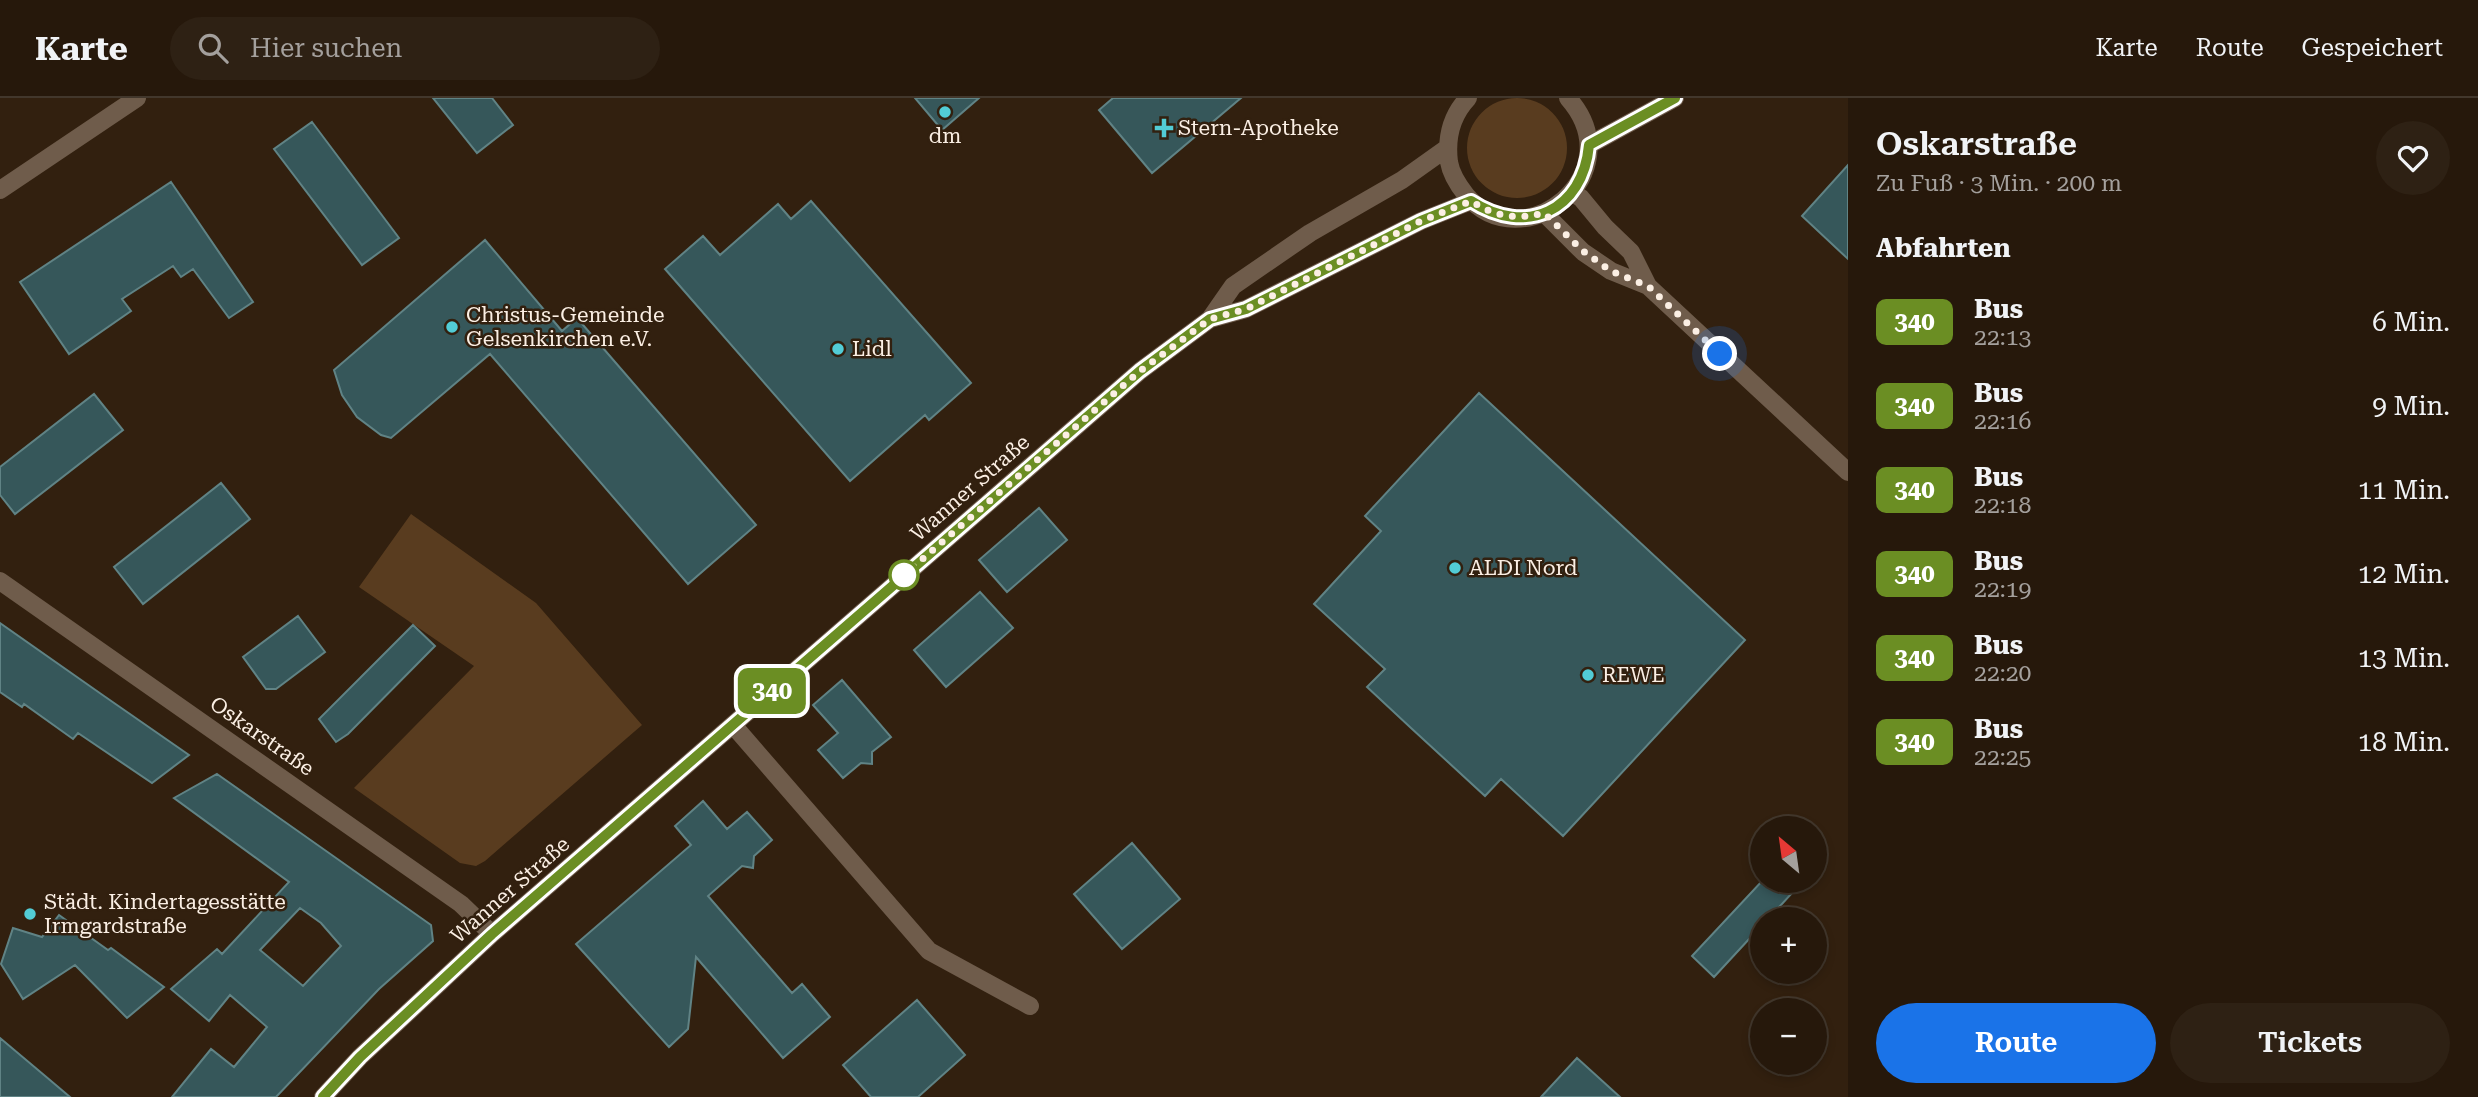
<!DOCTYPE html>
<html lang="de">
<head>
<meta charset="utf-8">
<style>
	:root { --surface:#26180b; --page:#2e2114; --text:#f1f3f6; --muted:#a4a09d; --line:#42372c; --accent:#1a73e8 }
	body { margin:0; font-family:"Roboto Serif",serif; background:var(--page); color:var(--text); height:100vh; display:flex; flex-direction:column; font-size:26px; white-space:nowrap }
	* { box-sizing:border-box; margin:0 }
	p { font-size:23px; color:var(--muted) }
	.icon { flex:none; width:38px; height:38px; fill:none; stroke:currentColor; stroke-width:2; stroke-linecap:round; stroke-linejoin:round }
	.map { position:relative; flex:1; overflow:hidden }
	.drawer { display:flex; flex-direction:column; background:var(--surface); width:630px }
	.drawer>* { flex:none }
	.badge { padding:0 14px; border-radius:10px; font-size:24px; line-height:46px }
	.needle { width:46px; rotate:331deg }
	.tools { position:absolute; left:1750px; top:718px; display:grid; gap:14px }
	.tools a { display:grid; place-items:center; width:77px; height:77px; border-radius:50%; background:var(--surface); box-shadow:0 4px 10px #0003,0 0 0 2px var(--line); font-size:35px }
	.you { position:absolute; width:35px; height:35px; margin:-18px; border:5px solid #fff; border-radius:50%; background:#1a73e8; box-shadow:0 0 0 10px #1a73e833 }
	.map>.badge { position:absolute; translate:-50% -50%; box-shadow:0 0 0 4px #fff }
	h2 { padding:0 28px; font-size:26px; line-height:63px }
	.round { display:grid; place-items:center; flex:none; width:74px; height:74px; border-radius:37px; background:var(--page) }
	.headline { display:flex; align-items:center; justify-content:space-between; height:119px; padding:0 28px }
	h1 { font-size:33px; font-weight:600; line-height:52px }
	.button { display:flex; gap:14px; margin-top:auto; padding:14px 28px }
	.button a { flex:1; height:80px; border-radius:42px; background:var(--accent); color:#fff; font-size:28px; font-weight:600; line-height:80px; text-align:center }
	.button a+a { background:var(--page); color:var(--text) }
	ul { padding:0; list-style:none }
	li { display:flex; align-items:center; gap:21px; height:84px; padding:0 28px }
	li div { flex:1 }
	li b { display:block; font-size:26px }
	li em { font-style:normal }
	li .badge { min-width:77px; font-weight:700; text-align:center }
	header { display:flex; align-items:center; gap:42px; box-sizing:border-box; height:98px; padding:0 35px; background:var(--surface); border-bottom:2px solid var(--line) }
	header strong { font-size:33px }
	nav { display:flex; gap:38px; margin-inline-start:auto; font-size:24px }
	.search { width:490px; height:63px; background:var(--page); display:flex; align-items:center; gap:18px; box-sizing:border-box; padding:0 24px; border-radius:38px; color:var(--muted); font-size:26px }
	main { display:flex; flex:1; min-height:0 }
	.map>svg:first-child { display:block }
</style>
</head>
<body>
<header>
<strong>Karte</strong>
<div class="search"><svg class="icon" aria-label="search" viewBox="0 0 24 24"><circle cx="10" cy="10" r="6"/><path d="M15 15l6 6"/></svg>Hier suchen</div>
<nav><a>Karte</a><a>Route</a><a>Gespeichert</a></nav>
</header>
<main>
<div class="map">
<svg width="1848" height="999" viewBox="0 0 1848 999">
	<rect width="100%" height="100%" fill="#32200f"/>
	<path fill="#593c1f" d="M1467 50a50 50 0 1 1 100 0a50 50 0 1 1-100 0Z
		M411,416L536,505L642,627L485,763L476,768L460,765L354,690L474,568L359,489Z"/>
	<path fill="#36575a" stroke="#608385" stroke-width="2" fill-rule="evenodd" d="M433,0H492L513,27L477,55Z
		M915,0H979L942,32Z
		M1113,0H1241L1152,75L1099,12Z
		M312,24L399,140L362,167L274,51Z
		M1848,67V161L1802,118Z
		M171,84L253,204L229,220L193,171L181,179L173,168L122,201L131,213L69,256L20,184Z
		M811,103L971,285L929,322L925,317L850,383L665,171L703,138L720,157L778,106L791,121Z
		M485,142L562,233L577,220L756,427L688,486L490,256L391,340L381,337L357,319L342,297L334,272Z
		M1479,295L1745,542L1563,738L1501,681L1485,698L1411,630L1367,589L1385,571L1314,506L1381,433L1365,418Z
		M94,296L123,332L15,416L0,397V369Z
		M221,385L250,421L143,506L114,469Z
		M1039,410L1067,442L1007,494L979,462Z
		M980,494L1013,530L946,589L914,552Z
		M298,518L325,554L276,591H266L243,559Z
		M0,525L104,598L189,657L152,685L78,635L73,641L24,606L22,609L0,594Z
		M413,527L435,548L348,636L336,644L319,621Z
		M842,582L891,639L872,654V666L861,665L843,680L818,652L838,635L813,607Z
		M217,676L431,827L433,843L379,891L276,999H172L211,951L234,969L267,929L230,897L209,923L171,891L217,851L222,856L289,784L174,700ZM300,810L321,825L341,848L303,888L260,852Z
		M703,703L727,731L747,714L772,742L754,758L753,770L742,768L708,798L792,895L802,886L830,919L783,960L696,859L688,931L669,949L576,846L691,747L675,728Z
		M1132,745L1180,801L1122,851L1074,796Z
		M1763,782H1804L1768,821H1762V827L1714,879L1692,858Z
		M59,817L108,852L111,850L164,889L127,920L75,867L23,901L1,866L13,830L42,839Z
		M917,902L965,957L918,999H871L843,967Z
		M0,940L44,977L70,999H0Z
		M1577,960L1620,999H1541Z"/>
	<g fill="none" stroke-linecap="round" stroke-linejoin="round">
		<path stroke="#6f5c4b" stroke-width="18" d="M1468,0C1451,18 1446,40 1449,64C1451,76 1458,87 1466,97C1522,164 1635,76 1568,0
			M1589,47L1675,0
			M0,92L137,0
			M1573,95L1581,100L1605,129L1631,154L1648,188L1848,374
			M1544,115L1583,154L1611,173L1648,188
			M1210,221L1246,211L1421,123L1471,103
			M0,483L461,806L492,836
			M733,627L929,853L1030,908
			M323,999L360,959L492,836L1140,273L1210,221L1233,188L1310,135L1402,82L1447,50"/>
	</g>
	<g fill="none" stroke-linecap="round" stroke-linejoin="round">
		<defs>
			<path id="line" d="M323,999L360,959L492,836L1140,273L1210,221L1246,211L1421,123L1471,103C1526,139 1583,113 1589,47L1675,0"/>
		</defs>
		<use href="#line" stroke="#fff" stroke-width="16"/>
		<use href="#line" stroke="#6b8e23" stroke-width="10"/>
		<path stroke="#fbefe4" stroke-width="7" stroke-dasharray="0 12.6" d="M904,477L1140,273L1210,221L1246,211L1421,123L1471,103C1496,119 1515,122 1544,115L1583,153L1611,173L1648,188L1720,256"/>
	</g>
	<g fill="#52ccd5" stroke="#32200f" stroke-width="2.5">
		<circle cx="945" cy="14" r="7"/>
		<path d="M1160.5 19.5h7v7h7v7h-7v7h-7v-7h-7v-7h7z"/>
		<circle cx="452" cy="229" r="7"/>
		<circle cx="838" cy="251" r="7"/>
		<circle cx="1455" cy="470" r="7"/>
		<circle cx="1588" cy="577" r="7"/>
		<circle cx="30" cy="816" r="7"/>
	</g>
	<circle fill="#fff" stroke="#6b8e23" stroke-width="3.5" cx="904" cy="477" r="14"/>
	<g text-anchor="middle" stroke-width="5" stroke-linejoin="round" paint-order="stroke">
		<g font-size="21" fill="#fbefe4" stroke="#32200f" text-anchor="start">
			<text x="1178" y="37">Stern-Apotheke</text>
			<text x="945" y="45" text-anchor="middle">dm</text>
			<text x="466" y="224">Christus-Gemeinde<tspan x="466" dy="24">Gelsenkirchen e.V.</tspan></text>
			<text x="852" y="258">Lidl</text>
			<text x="1469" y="477">ALDI Nord</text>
			<text x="1602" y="584">REWE</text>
			<text x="44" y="811">Städt. Kindertagesstätte<tspan x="44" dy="24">Irmgardstraße</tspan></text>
		</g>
		<g font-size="21" fill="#fbefe4" stroke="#32200f">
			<text transform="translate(970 390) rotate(-41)" y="7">Wanner Straße</text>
			<text transform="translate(262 638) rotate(35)" y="7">Oskarstraße</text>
			<text transform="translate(510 792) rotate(-41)" y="7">Wanner Straße</text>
		</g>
	</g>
</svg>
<div class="tools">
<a><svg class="needle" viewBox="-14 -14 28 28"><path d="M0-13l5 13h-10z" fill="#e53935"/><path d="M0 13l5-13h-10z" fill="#a4a09d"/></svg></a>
<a>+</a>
<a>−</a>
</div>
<div class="you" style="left:1720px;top:256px"></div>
<b class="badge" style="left:772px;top:593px;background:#6b8e23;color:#fff">340</b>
</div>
<section class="drawer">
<div class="headline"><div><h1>Oskarstraße</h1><p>Zu Fuß · 3 Min. · 200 m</p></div><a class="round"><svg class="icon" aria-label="heart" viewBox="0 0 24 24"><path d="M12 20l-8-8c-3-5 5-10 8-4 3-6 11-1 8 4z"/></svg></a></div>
<h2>Abfahrten</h2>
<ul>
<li><span class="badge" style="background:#6b8e23;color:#fff">340</span><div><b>Bus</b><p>22:13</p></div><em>6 Min.</em></li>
<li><span class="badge" style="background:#6b8e23;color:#fff">340</span><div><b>Bus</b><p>22:16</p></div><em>9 Min.</em></li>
<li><span class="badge" style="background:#6b8e23;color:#fff">340</span><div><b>Bus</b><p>22:18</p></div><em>11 Min.</em></li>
<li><span class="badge" style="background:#6b8e23;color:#fff">340</span><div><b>Bus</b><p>22:19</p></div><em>12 Min.</em></li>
<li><span class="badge" style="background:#6b8e23;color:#fff">340</span><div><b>Bus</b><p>22:20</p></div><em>13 Min.</em></li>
<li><span class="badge" style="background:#6b8e23;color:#fff">340</span><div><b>Bus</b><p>22:25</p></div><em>18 Min.</em></li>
</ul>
<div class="button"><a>Route</a><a>Tickets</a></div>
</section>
</main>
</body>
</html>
